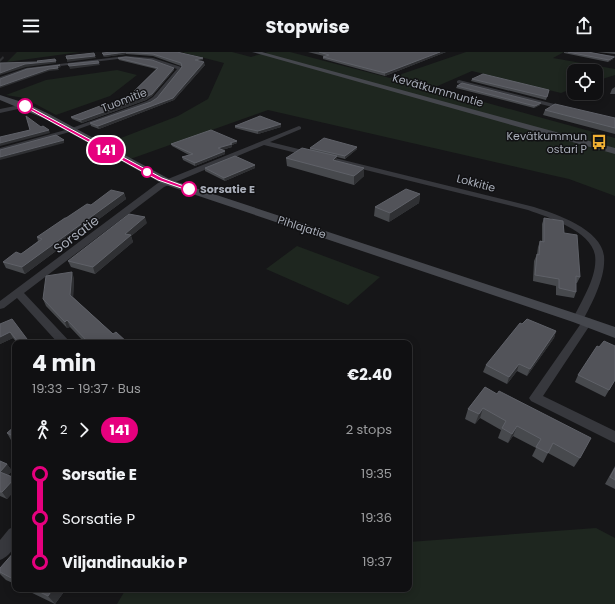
<!DOCTYPE html>
<html lang="en">
<head>
<meta charset="utf-8">
<style>
	:root { --surface:#101012; --page:#19191b; --text:#f1f3f6; --muted:#9c9d9f; --line:#303032 }
	body { margin:0; font-family:Poppins,sans-serif; background:var(--page); color:var(--text); height:100vh; display:flex; flex-direction:column; font-size:15px; white-space:nowrap }
	* { box-sizing:border-box; margin:0 }
	p { font-size:13px; color:var(--muted) }
	.icon { flex:none; width:22px; height:22px; fill:none; stroke:currentColor; stroke-width:2; stroke-linecap:round; stroke-linejoin:round }
	.map { position:relative; flex:1; overflow:hidden }
	.side { position:absolute; left:12px; top:288px; width:400px; height:252px; display:flex; flex-direction:column; background:var(--surface); border-radius:8px; box-shadow:0 2px 10px #0003,0 0 0 1px var(--line) }
	.side>* { flex:none }
	.badge { padding:0 8px; border-radius:13px; font-size:14px; line-height:26px }
	.tools { position:absolute; left:567px; top:12px; display:grid; gap:8px }
	.tools a { display:grid; place-items:center; width:36px; height:36px; border-radius:8px; background:var(--surface); box-shadow:0 2px 10px #0003,0 0 0 1px var(--line); font-size:20px }
	.map>.badge { position:absolute; translate:-50% -50%; box-shadow:0 0 0 2px #fff }
	.legs { display:flex; align-items:center; gap:6px; height:44px; padding:0 20px; font-size:13px }
	.legs p { margin-inline-start:auto }
	.overview { display:flex; align-items:center; justify-content:space-between; height:68px; padding:0 20px }
	h1 { font-size:22px; font-weight:700; line-height:30px }
	ul { padding:0 20px; list-style:none }
	li { display:flex; align-items:center; gap:14px; height:44px; font-size:15px }
	li i { display:grid; place-items:center; width:6px; height:100%; margin:0 5px; background:currentColor }
	li i::after { content:''; width:10px; height:10px; margin:-5px; border:3px solid; border-radius:50%; background:var(--surface) }
	li p { margin-inline-start:auto }
	li:first-child i { background:linear-gradient(#0000 50%,currentColor 0) }
	li:last-child i { background:linear-gradient(currentColor 50%,#0000 0) }
	header { display:flex; justify-content:space-between; align-items:center; height:52px; padding:0 20px; background:var(--surface); font-size:18px; font-weight:700 }
	.map>svg:first-child { display:block }
</style>
</head>
<body>
<header><svg class="icon" aria-label="menu" viewBox="0 0 24 24"><path d="M4 6h16M4 12h16M4 18h16"/></svg>Stopwise<svg class="icon" aria-label="share" viewBox="0 0 24 24"><path d="M12 15V3M7 8l5-5 5 5M5 13v7h14v-7"/></svg></header>
<div class="map">
<svg width="615" height="552" viewBox="0 0 615 552">
	<rect width="100%" height="100%" fill="#161618"/>
	<path fill="#1e261f" d="M17,0H80L7,10Z
		M181,0H232L251,5L268,0H290L390,26L466,0H564L553,6L615,17V23L596,29V19H574V36L561,41L472,19L433,36L615,86V144L569,127L551,123L268,58L122,110L95,96L178,64L208,47L224,11Z
		M117,18L137,23L110,44L56,63L24,46L6,43L46,28Z
		M297,194L380,225L348,253L266,217Z
		M596,476L615,486V552H117L126,537H409V490Z"/>
	<g fill="none" stroke-linecap="round" stroke-linejoin="round">
		<path fill="#37383d" fill-rule="evenodd" d="M586,0L615,4V6L588,1Z
			M126,4L153,6L181,15V17L157,47L151,51L73,79L0,100V96L69,77L147,49L153,45L177,17L153,9L126,6L27,18L0,29V25L26,16Z
			M459,28L570,56L571,57L568,59L457,31V29Z
			M25,52L27,53V55L0,61V57Z
			M299,74L301,75V77L270,90L534,155C556,162 601,177 604,204C606,225 592,251 583,268L587,266L591,267L592,270L543,344L615,379V391L531,349L529,346L582,270H574L573,267C581,249 598,225 595,203C591,179 548,165 528,158L264,93L164,135L24,241L71,291H58L17,246L4,256L0,257V249L158,131Z
			M15,474C15,490 16,501 0,508V488L9,477Z"/>
		<path fill="#45474d" fill-rule="evenodd" d="M252,0H262L615,96V102Z
			M0,43L28,52L49,62L171,128L583,264L615,275V286L573,270L163,132L43,66L0,48Z"/>
	</g>
	<path fill="#47494d" d="M112,0H177L203,6V8L199,9L205,13L174,48L99,77L91,74L90,71L151,50L157,46L182,15L181,14L153,4L126,2L104,5L102,1Z
		M308,0H446L385,24L323,7V5L324,4Z
		M564,0H588L613,7L608,10L564,1Z
		M597,0H615V2Z
		M118,6L174,16V18L152,44L146,48L82,71L72,67L71,65L103,55L127,46L156,17L119,8Z
		M472,27L549,38L546,48L471,29Z
		M457,34L540,53L534,56L456,36Z
		M615,35V42H610L612,37Z
		M545,58L615,66V82L543,63Z
		M235,74L281,75L258,82L235,76Z
		M237,91L232,93V95L222,98L225,102L195,114L183,108L182,105L189,103L172,94L171,92Z
		M357,95V97L345,107L337,105V109L364,116V124L354,133L287,114L286,106L310,98V96Z
		M205,116H255L225,129L205,119Z
		M124,141L126,147L25,222L6,216L3,210L21,202L38,189L37,185L66,166L91,153Z
		M420,142L419,151L389,170L374,164L375,155Z
		M544,166L564,181L580,225L577,231H576V240L574,246L556,243V234L533,229L534,209L537,202L538,195L540,189H542V172Z
		M147,171L131,184L133,190L95,222L71,215L68,209Z
		M74,226L73,245L113,282L128,291H85L70,275L67,276L46,254L43,247Z
		M0,272L30,291H33H17L13,286L0,292Z
		M522,272L556,279L554,286L527,324L517,319L507,332L483,320L486,313Z
		M599,295L615,328L605,345L575,330L578,323Z
		M485,335L580,406L574,415L548,401L543,411L532,404L536,396L513,384L508,391L498,386L501,378L480,366L475,372L465,367L468,357Z
		M15,374V390L11,388L7,381Z
		M0,409L7,412L12,419L8,423L15,426V438L7,447L0,444Z
		M615,414V437L605,432Z
		M15,499V532L6,528L0,522V516Z
		M24,537H66L55,552Z"/>
	<path fill="#2f3033" d="M126,0V2L104,5V3Z
		M440,0H446L385,24V21Z
		M3,4L4,6L0,10V7Z
		M95,4L96,6L67,10V7Z
		M614,5L613,7L608,10L609,8Z
		M203,6V8L196,11L195,8Z
		M56,9V11L26,15L0,23V21L25,12Z
		M204,10L205,13L174,48L99,77L98,74L173,46Z
		M99,11L100,13L70,17L69,14Z
		M60,13L61,15L58,16L59,18L49,19L0,36V34Z
		M174,16V18L152,44L146,48L82,71L81,68L152,42Z
		M541,51L540,53L534,56L535,54Z
		M281,72V75L258,82V79Z
		M49,78L50,81L0,94V91Z
		M64,88V91L0,108V105Z
		M237,89V91L232,93V95L218,99V96L230,91Z
		M357,95V97L345,107V104Z
		M225,99V102L195,114V111Z
		M337,104V113L333,108Z
		M255,113V116L225,129L224,126Z
		M364,116V124L354,133V124Z
		M124,141L126,147L25,222L22,215Z
		M420,142L419,151L389,170L390,161Z
		M145,165L147,171L131,184L133,190L95,222L93,215L125,182Z
		M72,220L74,226L73,249L70,243Z
		M67,268L70,275L67,276L65,270Z
		M556,279L554,286L527,324L530,317Z
		M10,280L13,286L0,292V285Z
		M519,312L517,319L507,332L509,325Z
		M483,356L480,366L475,372L479,362Z
		M517,374L513,384L508,391L512,382Z
		M7,412L12,419L5,426L0,420Z
		M15,426V438L7,447L2,440Z
		M53,537H66L55,552L48,544Z"/>
	<path fill="#525359" stroke="#5f6168" d="M112,0H177L203,6L195,8L204,10L173,46L98,74L90,71L151,50L157,46L182,15L181,11L153,2L126,0L104,3L102,1Z
		M319,0H440L385,21L323,5L329,3Z
		M568,0H588L614,5L609,8Z
		M94,1L95,4L67,7L66,4Z
		M126,5L152,8L174,16L152,42L146,45L81,68L71,65L100,54L103,55L127,46L158,16L118,6Z
		M55,7L56,9L25,12L0,21V11L38,10L37,9Z
		M98,9L99,11L69,14L68,12Z
		M60,13L57,14L58,16L49,17L0,34V27L27,17Z
		M483,22L549,38L547,45L472,27Z
		M462,31L541,51L535,54L457,34Z
		M555,52L615,66V76L545,58Z
		M26,64L41,75L43,74L49,78L0,91V85L30,78Z
		M260,64L281,72L258,79L235,74Z
		M211,78L237,89L230,91L232,92L218,96L225,99L195,111L182,105L193,102L171,92Z
		M56,83L64,88L0,105V98Z
		M324,86L357,95L345,104L310,96Z
		M302,96L337,104L333,108L364,116L354,124L286,106Z
		M235,104L255,113L224,126L205,116Z
		M406,137L420,142L390,161L375,155Z
		M111,138L124,141L22,215L3,210L16,200L21,202L42,187L37,185L65,166H66L87,152L91,153Z
		M129,162L145,165L125,182L131,183L93,215L68,209Z
		M544,166L563,169L564,181L577,183L580,225L576,224V240L559,236V227L535,223L537,202L539,203L540,189L544,190Z
		M72,220L70,243L113,282L116,280L128,291H89L67,268L65,270L43,247L46,224Z
		M12,267L30,291L32,290L33,291H19L10,280L0,285V272Z
		M527,267L556,279L530,317L519,312L509,325L486,313L520,271L522,272Z
		M604,289L615,294V328L609,338L578,323L597,294L599,295Z
		M485,335L497,342L499,339L591,386L580,406L553,391L548,401L536,395L541,387L517,374L512,382L502,376L506,369L483,356L479,362L468,357Z
		M15,374V385L7,381Z
		M0,409L7,412L0,420L15,426L2,440H0Z
		M615,416V428L610,425Z
		M15,499V528L0,520V516Z
		M34,537H53L48,544Z"/>
	<path fill="#e6007e" stroke="#fff" d="M23,53H26L162,126L192,137L187,138L158,128L23,54Z"/>
	<defs>
		<symbol id="bus-bare" viewBox="-9 -9 18 18"><path d="M-5-6H5V4H4V6H2V4H-2V6H-4V4H-5ZM-3.5-4V0h7V-4ZM-3.5 1.2v1.5H-2V1.2ZM2 1.2v1.5H3.5V1.2Z" fill="#f2b134" stroke="#111113" stroke-width="2.5" paint-order="stroke"/></symbol>
	</defs>
	<g fill-rule="evenodd">
		<use href="#bus-bare" x="588" y="79" width="22" height="22"/>
	</g>
	<g fill="#fff" stroke="#e6007e" stroke-width="2">
		<circle cx="25" cy="54" r="7"/>
		<circle cx="147" cy="120" r="5"/>
		<circle cx="189" cy="137" r="7"/>
	</g>
	<g text-anchor="middle" stroke-width="3" stroke-linejoin="round" paint-order="stroke">
		<g font-size="11" fill="#a8adb8" stroke="#111113">
			<text transform="translate(438 38) rotate(16)" y="4">Kevätkummuntie</text>
			<text transform="translate(124 48) rotate(-21)" y="4">Tuomitie</text>
			<text transform="translate(476 131) rotate(15)" y="4">Lokkitie</text>
			<text transform="translate(302 175) rotate(18)" y="4">Pihlajatie</text>
		</g>
		<g font-size="11" fill="#a8adb8" stroke="#111113" text-anchor="end">
			<text x="587" y="88">Kevätkummun<tspan x="587" dy="13">ostari P</tspan></text>
		</g>
		<g font-size="11" font-weight="bold" fill="#a8adb8" stroke="#111113" text-anchor="start">
			<text x="200" y="141">Sorsatie E</text>
		</g>
		<g font-size="13" fill="#a8adb8" stroke="#111113">
			<text transform="translate(76 182) rotate(-37)" y="5">Sorsatie</text>
		</g>
	</g>
</svg>
<div class="tools">
<a><svg class="icon" aria-label="locate" viewBox="0 0 24 24"><circle cx="12" cy="12" r="6"/><path d="M12 2v4M12 18v4M2 12h4M18 12h4"/></svg></a>
</div>
<b class="badge" style="left:106px;top:98px;background:#e6007e;color:#fff">141</b>
<section class="side">
<div class="overview"><div><h1>4 min</h1><p>19:33 – 19:37 · Bus</p></div><b>€2.40</b></div>
<div class="legs"><svg class="icon" aria-label="walk" viewBox="0 0 24 24"><circle cx="13" cy="4" r="2"/><path d="M13 8l-2 6 4 7M11 14l-3 7M7 12l3-4h3l4 4"/></svg>2<svg class="icon" aria-label="forward" viewBox="0 0 24 24"><path d="M9 5l7 7-7 7"/></svg><b class="badge" style="background:#e6007e;color:#fff">141</b><p>2 stops</p></div>
<ul>
<li><i style="color:#e6007e"></i><b>Sorsatie E</b><p>19:35</p></li>
<li><i style="color:#e6007e"></i><span>Sorsatie P</span><p>19:36</p></li>
<li><i style="color:#e6007e"></i><b>Viljandinaukio P</b><p>19:37</p></li>
</ul>
</section>
</div>
</body>
</html>
